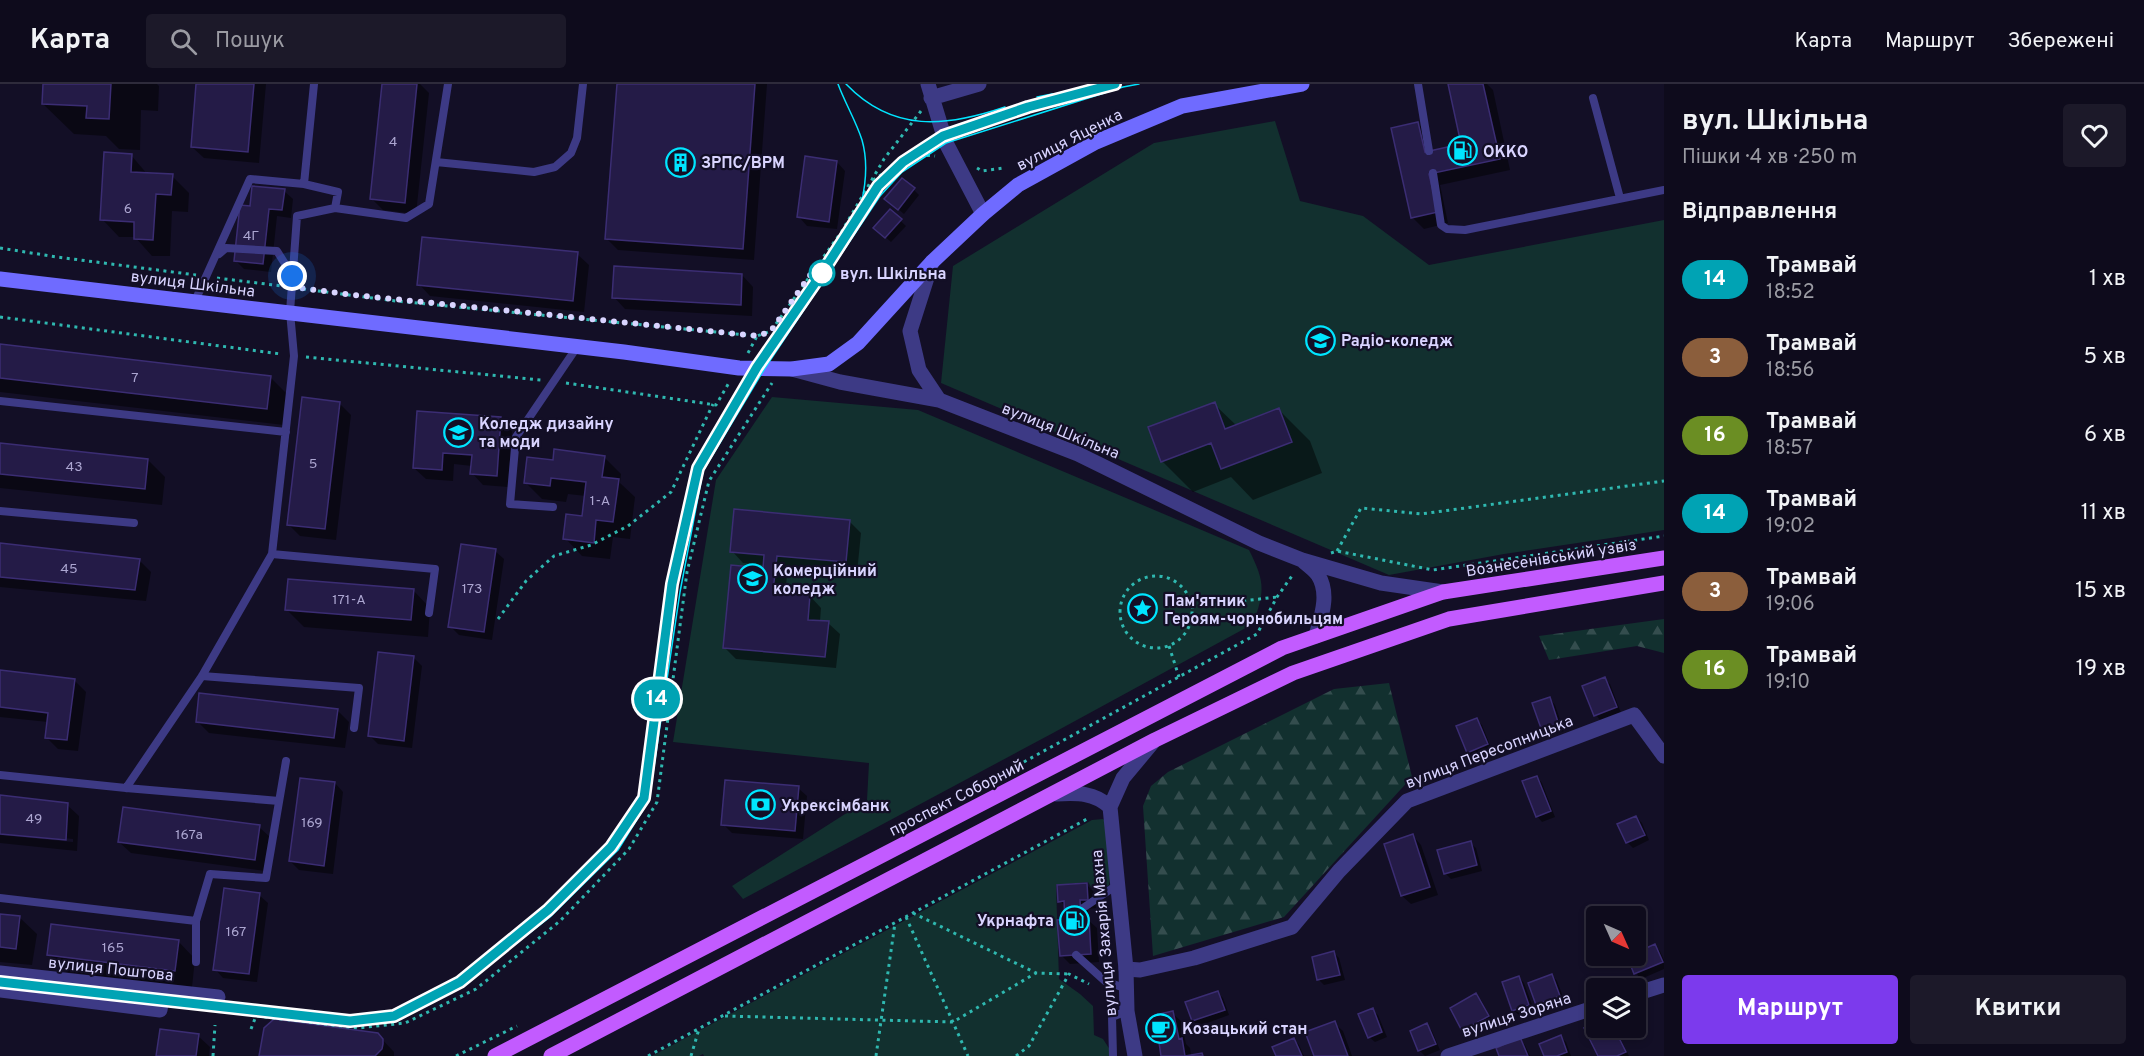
<!DOCTYPE html>
<html lang="uk">
<head>
<meta charset="utf-8">
<style>
	:root { --surface:#0e0b1c; --page:#1c1929; --text:#f1f3f6; --muted:#9b9ba3; --line:#2e2b3b; --accent:#7c3aed }
	body { margin:0; font-family:Overpass,sans-serif; background:var(--page); color:var(--text); height:100vh; display:flex; flex-direction:column; font-size:22px; white-space:nowrap }
	* { box-sizing:border-box; margin:0 }
	p { font-size:20px; color:var(--muted) }
	.icon { flex:none; width:33px; height:33px; fill:none; stroke:currentColor; stroke-width:2; stroke-linecap:round; stroke-linejoin:round }
	.map { position:relative; flex:1; overflow:hidden }
	.drawer { display:flex; flex-direction:column; background:var(--surface); width:480px }
	.drawer>* { flex:none }
	.badge { padding:0 12px; border-radius:20px; font-size:21px; line-height:39px }
	.needle { width:39px; rotate:135deg }
	.fabs { position:absolute; left:1586px; top:822px; display:grid; gap:12px }
	.fabs a { display:grid; place-items:center; width:60px; height:60px; border-radius:6px; background:var(--surface); box-shadow:0 3px 9px #0003,0 0 0 2px var(--line); font-size:30px }
	.you { position:absolute; width:30px; height:30px; margin:-15px; border:4px solid #fff; border-radius:50%; background:#1a73e8; box-shadow:0 0 0 9px #1a73e833 }
	.map>.badge { position:absolute; translate:-50% -50%; box-shadow:0 0 0 3px #fff }
	h2 { padding:0 18px; font-size:22px; line-height:54px }
	.round { display:grid; place-items:center; flex:none; width:63px; height:63px; border-radius:6px; background:var(--page) }
	.summary { display:flex; align-items:center; justify-content:space-between; height:102px; padding:0 18px }
	h1 { font-size:28px; font-weight:700; line-height:45px }
	.cta { display:flex; gap:12px; margin-top:auto; padding:12px 18px }
	.cta a { flex:1; height:69px; border-radius:6px; background:var(--accent); color:#fff; font-size:24px; font-weight:700; line-height:69px; text-align:center }
	.cta a+a { background:var(--page); color:var(--text) }
	ul { padding:0; list-style:none }
	li { display:flex; align-items:center; gap:18px; height:78px; padding:0 18px }
	li div { flex:1 }
	li b { display:block; font-size:22px }
	li em { font-style:normal }
	li .badge { min-width:66px; font-weight:700; text-align:center }
	header { display:flex; align-items:center; gap:36px; box-sizing:border-box; height:84px; padding:0 30px; background:var(--surface); border-bottom:2px solid var(--line) }
	header strong { font-size:28px }
	nav { display:flex; gap:33px; margin-inline-start:auto; font-size:21px }
	.search { width:420px; height:54px; background:var(--page); display:flex; align-items:center; gap:15px; box-sizing:border-box; padding:0 21px; border-radius:6px; color:var(--muted); font-size:22px }
	main { display:flex; flex:1; min-height:0 }
	.map>svg:first-child { display:block }
</style>
</head>
<body>
<header>
<strong>Карта</strong>
<div class="search"><svg class="icon" aria-label="search" viewBox="0 0 24 24"><circle cx="10" cy="10" r="6"/><path d="M15 15l6 6"/></svg>Пошук</div>
<nav><a>Карта</a><a>Маршрут</a><a>Збережені</a></nav>
</header>
<main>
<div class="map">
<svg width="1664" height="972" viewBox="0 0 1664 972">
	<defs>
		<pattern id="forest-firs" width="22" height="20" patternUnits="userSpaceOnUse" patternTransform="scale(1.5)"><rect width="22" height="20" fill="#12302f"/><path d="M5 1l3.5 6h-7zM16 11l3.5 6h-7z" fill="#344d4e"/></pattern>
	</defs>
	<rect width="100%" height="100%" fill="#130f26"/>
	<path fill="url(#forest-firs)" d="M1664,535V569L1637,562L1549,576L1539,552Z
		M1389,599L1412,693L1284,833L1153,872L1143,722L1151,702L1168,688L1334,605Z"/>
	<path fill="#12302f" d="M1275,37L1300,117L1363,132L1429,181L1664,136V446L1504,470L1389,491L941,299L953,182L1154,59Z
		M772,313L918,326L1249,466C1265,498 1265,506 1253,540L1053,649L743,815L732,802L867,716L869,679L673,658L716,396Z
		M1103,735L1109,741L1111,790L1109,801L1104,805L1093,806L1088,798L1056,801L1059,895L1080,910L1093,922L1094,951L1103,955L1114,972H704L703,970L699,972H652L1092,736Z"/>
	<path fill="#0007" d="M44,0H157L159,2L158,27L141,26L140,66L119,65L106,52L74,50L43,20Z
		M198,0H266L259,79L204,74L192,63Z
		M383,0H420L429,9L416,130L383,126L371,114Z
		M618,0H767L754,176L618,166L607,155Z
		M1455,0H1487L1493,6L1510,86L1440,101L1448,139L1424,145L1412,133L1418,39L1429,51L1433,67L1463,61Z
		M131,71L148,91L172,92L189,109L188,128L172,127L170,172H152L135,153H119L102,135Z
		M837,78L845,87L837,145L807,142L799,133Z
		M914,106L919,111L904,130L892,120Z
		M284,107L293,115L291,134L277,132L271,188L244,185L235,176L251,124Z
		M890,127L906,142L891,158L881,149Z
		M577,170L589,181L584,228L430,212L419,200Z
		M742,191L753,203L752,232L625,225L614,213Z
		M0,262L270,293L287,310L284,341L0,308Z
		M339,319L351,331L336,456L300,452L288,440Z
		M1214,320L1237,342L1279,326L1310,357L1322,389L1253,416L1231,393L1193,408L1162,377Z
		M501,335L512,346L508,403L483,401L472,389V382L454,380L453,397L426,395L414,384Z
		M0,361L148,376L165,393L162,421L0,404Z
		M604,373L621,390L620,399L635,413L630,455L613,453L610,475L582,472L565,454L583,434L586,412L568,410L566,418L542,415L525,398L554,378Z
		M849,437L861,449L857,489L788,483L785,510L810,512L821,524L820,538L828,539L840,550L836,584L736,575L724,563L764,485L765,481L743,479L732,467Z
		M0,461L139,476L151,488L146,517L0,503Z
		M495,467L504,475L492,556L459,551L450,542Z
		M413,506L430,524L428,553L304,543L286,525Z
		M414,574L422,582L412,664L378,660L370,652Z
		M0,587L74,596L86,608L78,667L58,665L46,653L48,638L0,633Z
		M1604,595L1610,600L1621,629L1601,637L1596,631Z
		M1550,615L1555,621L1564,647L1549,652L1543,646Z
		M337,626L349,638L345,664L209,649L197,637Z
		M1476,635L1482,641L1492,666L1473,674L1468,668Z
		M1537,693L1542,699L1555,733L1542,738L1537,732Z
		M335,699L343,708L333,790L299,786L290,777Z
		M798,704L807,712L803,755L732,749L723,740Z
		M0,713L67,721L79,732L77,767L0,759V751L73,758V755L0,748Z
		M1636,733L1642,739L1649,756L1633,764L1627,758Z
		M259,743L271,754L266,787L131,769L119,758Z
		M1413,752L1421,761L1438,811L1411,820L1402,812Z
		M1470,759L1476,764L1482,787L1451,795L1445,789Z
		M1087,801L1095,809L1096,824L1088,825V836L1097,844L1099,878L1070,880L1061,871L1067,837L1066,823L1060,817Z
		M259,811L268,819L257,898L223,894L215,885Z
		M0,831L19,833L37,850L32,881L0,878Z
		M178,857L195,875L192,903L66,888L49,871Z
		M1655,862L1660,867L1664,876V885L1641,895L1636,889L1629,873Z
		M1334,869L1339,874L1345,896L1324,901L1319,896L1313,874Z
		M1552,891L1557,897L1565,918L1543,926L1537,920Z
		M1519,893L1524,899L1534,926L1519,931L1513,926Z
		M1218,909L1223,914L1229,931L1199,942L1193,937Z
		M1476,911L1481,916L1493,938L1469,951L1464,946Z
		M1372,926L1378,931L1387,953L1375,958L1369,953Z
		M1172,929L1181,937L1186,960L1190,964L1191,972H1163Z
		M1334,939L1343,947L1352,972H1316Z
		M1596,940V944H1615L1629,972H1600L1586,945Z
		M1427,941L1432,947L1440,966L1425,972L1419,966Z
		M378,951L394,968V972H261Z
		M198,952L210,963L209,972H158Z
		M1561,953L1566,958L1571,972H1546Z
		M1294,955L1299,961L1304,972H1278Z
		M1519,955L1525,961L1530,972H1501Z"/>
	<path fill="#241b47" stroke="#3b2d73" stroke-width="1.5" d="M43,0H111L109,35L86,34L87,22L42,20Z
		M196,0H254L248,68L191,63Z
		M382,0H417L405,119L370,115Z
		M617,0H755L743,165L605,155Z
		M1448,0H1483L1500,75L1429,90L1438,128L1411,134L1391,44L1418,38L1425,68L1461,60Z
		M104,68L132,70L131,88L173,90L171,111L156,110L153,156L134,155V138L100,136Z
		M805,72L837,77L829,138L797,133Z
		M902,94L915,104L898,126L884,115Z
		M252,102L285,105L282,126L269,125L263,180L234,177L240,121L250,122Z
		M890,125L902,135L885,154L873,144Z
		M422,153L578,168L573,217L417,201Z
		M614,182L742,190L741,221L612,214Z
		M0,260L271,292L267,325L0,294Z
		M302,313L340,318L325,445L287,441Z
		M1215,318L1225,345L1279,324L1292,358L1221,385L1211,359L1161,378L1148,343Z
		M417,327L501,333L497,392L470,390L472,371L443,369L442,386L413,384Z
		M0,359L148,375L145,405L0,390Z
		M554,365L605,372L602,393L619,395L613,438L596,436L594,459L563,455L566,430L582,432L586,398L551,394L550,402L524,399L527,373L553,376Z
		M734,425L850,436L846,478L777,472L773,507L810,511L808,536L829,537L825,573L723,564L731,481L763,484L764,471L730,468Z
		M0,459L140,475L135,506L0,493Z
		M461,460L496,465L484,548L448,543Z
		M288,495L414,505L411,536L285,526Z
		M378,568L414,572L404,657L368,652Z
		M0,586L75,595L67,656L45,654L48,629L0,623Z
		M1605,593L1617,623L1594,632L1582,602Z
		M199,609L338,625L334,654L196,638Z
		M1550,613L1559,641L1542,647L1532,619Z
		M1477,634L1488,660L1467,669L1456,642Z
		M1537,692L1551,727L1536,733L1522,697Z
		M300,694L335,698L324,782L289,777Z
		M725,696L799,702L795,747L721,741Z
		M0,711L68,719L66,756L0,750Z
		M123,723L260,741L255,776L118,758Z
		M1636,732L1645,751L1626,759L1617,740Z
		M1413,750L1430,803L1401,812L1384,760Z
		M1471,757L1477,781L1444,790L1437,766Z
		M1087,799L1088,816H1080L1081,835L1089,834L1091,870L1060,872L1057,836L1065,835L1064,817L1058,818L1057,801Z
		M224,804L260,809L249,890L213,886Z
		M0,830L20,832L16,865L0,863Z
		M51,840L179,856L175,887L47,871Z
		M1655,860L1663,878L1634,890L1627,872H1635V869Z
		M1334,867L1340,891L1317,896L1312,873Z
		M1552,890L1560,912L1536,921L1528,899Z
		M1519,892L1529,921L1512,927L1502,898Z
		M1218,907L1225,926L1192,937L1185,918Z
		M1476,909L1489,932L1462,947L1450,924Z
		M1373,924L1382,948L1368,954L1358,930Z
		M1173,927L1179,955L1182,954L1185,972L1202,969L1203,972H1161L1155,931Z
		M274,935L378,949L383,955V960L382,965L375,972H259L264,944Z
		M1335,937L1348,972H1314L1305,948Z
		M1427,939L1436,960L1418,967L1410,947Z
		M1596,939V944H1614L1626,968L1617,972H1598L1584,944Z
		M160,945L199,950L196,972H156Z
		M1561,951L1567,968L1557,972H1544L1539,960Z
		M1520,953L1528,972H1499L1496,964Z
		M1294,954L1302,972H1276L1272,963Z"/>
	<g fill="none" stroke-linecap="round" stroke-linejoin="round">
		<path stroke="#2fb8b0" stroke-width="3" stroke-dasharray="3 4.5" stroke-linecap="butt" d="M977,84L982,87L1004,84
			M873,96C891,85 913,68 935,72
			M0,164L57,173L196,191
			M217,194L282,202
			M303,205L396,217L757,252L771,247L842,147L884,75L921,27
			M0,233L281,270
			M748,269L757,252
			M306,273L541,296
			M566,299L716,321L730,297
			M1337,467L1361,424L1421,430L1664,397
			M1331,469L1337,467L1433,486L1664,452
			M1120 528a36 36 0 1 1 72 0a36 36 0 1 1-72 0Z
			M1191,523L1277,513
			M498,535L526,497L554,472L591,461L628,442L671,408L713,320
			M1169,562L1179,593
			M991,696L1257,550L1277,513L1294,489
			M913,829L1036,889L1069,890
			M906,833L968,972
			M725,932L953,938L1036,889
			M251,945L256,932L358,944L405,939L476,905L560,837L629,765L657,718L687,488L709,397L772,299
			M213,972L215,941
			M456,972L517,942
			M648,972L1087,735
			M691,972L699,945
			M876,972L895,839
			M1016,972L1029,962L1069,890L1089,900"/>
		<path stroke="#3d3a85" stroke-width="8" d="M1418,0L1429,67
			M1593,14L1620,114
			M436,78L534,88L555,83L571,69L577,54L583,0
			M1433,89L1441,141L1447,145L1465,146L1664,106
			M335,124L406,134L429,120L448,0
			M219,170L226,164L277,167L292,191
			M195,217L250,95L304,100
			M0,317L286,348
			M553,423L510,420L516,353L577,263
			M0,427L134,439
			M272,470L435,485L429,529
			M202,592L359,604L354,644
			M0,691L126,704L279,717
			M126,704L202,592L272,470L294,272L290,228L297,132L335,124L338,108L304,100L314,0
			M0,814L196,837
			M1080,826L1117,801
			M1076,871L1105,897L1127,905
			M196,878V837L210,790L266,794L286,677
			M1113,972L1112,933L1127,927"/>
		<path stroke="#3d3a85" stroke-width="15" d="M928,0L946,59L983,130
			M931,14L979,0
			M1126,885L1140,886L1194,874L1292,843L1339,787L1407,717L1634,631L1664,672
			M0,889L218,913
			M0,906L160,926L163,908
			M1635,910L1664,901
			M1448,972L1596,923"/>
		<path stroke="#3d3a85" stroke-width="15" d="M932,178L910,247L919,286L939,316
			M792,285L840,298L939,316L1078,370L1259,459L1302,476L1381,499L1443,508
			M1304,478C1309,482 1315,487 1318,491C1330,510 1321,533 1316,552
			M1056,710C1077,709 1094,708 1110,723
			M1135,972L1127,927L1126,885L1110,723L1123,694L1153,658"/>
		<path stroke="#6f6bff" stroke-width="15" d="M0,195L624,268L739,284L792,285L829,280L858,259L932,178L983,130L1018,101L1096,58L1182,22L1302,0"/>
		<path stroke="#c25bff" stroke-width="15" d="M495,972L1282,564L1443,508L1664,474
			M551,972L1155,656L1293,589L1449,535L1664,499"/>
		<path stroke="#00e5ff" stroke-width="1.5" d="M838,0C845,19 856,37 862,56C870,84 864,118 853,144
			M846,0C893,49 946,43 1005,23
			M1037,13L1052,10H1078
			M997,33L1049,18
			M0,902L351,942L395,935L461,902L550,833L618,766L649,716L680,508L703,387L765,284L880,112L902,88L946,59L1123,3L1139,0"/>
	</g>
	<g fill="none" stroke-linecap="round" stroke-linejoin="round">
		<defs>
			<path id="line" d="M0,898L350,937L394,932L460,898L548,826L611,763L644,714L672,500L698,384L757,283L822,189L878,102L903,78L943,52L1028,23L1115,0"/>
		</defs>
		<use href="#line" stroke="#fff" stroke-width="14"/>
		<use href="#line" stroke="#00a3b4" stroke-width="9"/>
		<path stroke="#d9d4ff" stroke-width="6" stroke-dasharray="0 10.8" d="M292,192V203L354,211L758,252L771,247L818,180L822,189"/>
	</g>
	<defs>
		<symbol id="fuel-ring" viewBox="-11 -11 22 22"><circle r="9.5" fill="#130f26" stroke="#00e5ff" stroke-width="1.5"/><path d="M-5.5-6h7V0h2V4h1.3V-2.5L3-4.5l.8-.8L6-3V5H2.5V1h-1V6h-7ZM-4.2-4.7v3.2H.2V-4.7Z" fill="#00e5ff"/></symbol>
		<symbol id="building-ring" viewBox="-11 -11 22 22"><circle r="9.5" fill="#130f26" stroke="#00e5ff" stroke-width="1.5"/><path d="M-4-6H4V6H1V3H-1V6H-4ZM-2.5-4.3h1.7v1.8h-1.7ZM.8-4.3h1.7v1.8H.8ZM-2.5-1h1.7V.8h-1.7ZM.8-1h1.7V.8H.8Z" fill="#00e5ff"/></symbol>
		<symbol id="university-ring" viewBox="-11 -11 22 22"><circle r="9.5" fill="#130f26" stroke="#00e5ff" stroke-width="1.5"/><path d="M0-5L7-2L0 1L-7-2ZM-4 1L0 2.5L4 1V4Q0 6-4 4Z" fill="#00e5ff"/></symbol>
		<symbol id="sight-ring" viewBox="-11 -11 22 22"><circle r="9.5" fill="#130f26" stroke="#00e5ff" stroke-width="1.5"/><path d="M0-6L1.8-2.2L6-1.7L2.9 1.2L3.7 5.4L0 3.3L-3.7 5.4L-2.9 1.2L-6-1.7L-1.8-2.2Z" fill="#00e5ff"/></symbol>
		<symbol id="bank-ring" viewBox="-11 -11 22 22"><circle r="9.5" fill="#130f26" stroke="#00e5ff" stroke-width="1.5"/><path d="M-6-4H6V4H-6ZM0-2.3a2.3 2.3 0 1 0 0 4.6a2.3 2.3 0 1 0 0-4.6Z" fill="#00e5ff"/></symbol>
		<symbol id="cafe-ring" viewBox="-11 -11 22 22"><circle r="9.5" fill="#130f26" stroke="#00e5ff" stroke-width="1.5"/><path d="M-5.5-4.5H6V0H3Q3 3.5 0 3.5H-2.5Q-5.5 3.5-5.5 0ZM3-3.2v2h1.7v-2ZM-6 4.5H4V6H-6Z" fill="#00e5ff"/></symbol>
	</defs>
	<g fill-rule="evenodd">
		<use href="#fuel-ring" x="1446" y="50" width="33" height="33"/>
		<use href="#building-ring" x="664" y="62" width="33" height="33"/>
		<use href="#university-ring" x="1304" y="240" width="33" height="33"/>
		<use href="#university-ring" x="442" y="332" width="33" height="33"/>
		<use href="#university-ring" x="736" y="478" width="33" height="33"/>
		<use href="#sight-ring" x="1126" y="508" width="33" height="33"/>
		<use href="#bank-ring" x="744" y="704" width="33" height="33"/>
		<use href="#fuel-ring" x="1058" y="820" width="33" height="33"/>
		<use href="#cafe-ring" x="1144" y="928" width="33" height="33"/>
	</g>
	<circle fill="#fff" stroke="#00a3b4" stroke-width="3" cx="822" cy="189" r="12"/>
	<g text-anchor="middle" stroke-width="4.5" stroke-linejoin="round" paint-order="stroke">
		<g font-size="14" fill="#aca6d1">
			<text x="393" y="62">4</text>
			<text x="128" y="129">6</text>
			<text x="251" y="156">4Г</text>
			<text x="135" y="298">7</text>
			<text x="313" y="384">5</text>
			<text x="74" y="387">43</text>
			<text x="600" y="421">1-А</text>
			<text x="69" y="489">45</text>
			<text x="472" y="509">173</text>
			<text x="349" y="520">171-А</text>
			<text x="34" y="739">49</text>
			<text x="312" y="743">169</text>
			<text x="189" y="755">167а</text>
			<text x="236" y="852">167</text>
			<text x="113" y="868">165</text>
		</g>
		<g font-size="16" fill="#d9d4ff" stroke="#130f26">
			<text transform="translate(1069 55) rotate(-27)" y="6">вулиця Яценка</text>
			<text transform="translate(193 199) rotate(7)" y="6">вулиця Шкільна</text>
			<text transform="translate(1061 346) rotate(22)" y="6">вулиця Шкільна</text>
			<text transform="translate(1551 473) rotate(-9)" y="6">Вознесенівський узвіз</text>
			<text transform="translate(1489 667) rotate(-21)" y="6">вулиця Пересопницька</text>
			<text transform="translate(956 713) rotate(-27)" y="6">проспект Соборний</text>
			<text transform="translate(1103 849) rotate(-95)" y="6">вулиця Захарія Махна</text>
			<text transform="translate(111 884) rotate(6)" y="6">вулиця Поштова</text>
			<text transform="translate(1516 930) rotate(-18)" y="6">вулиця Зоряна</text>
		</g>
		<g font-size="16" font-weight="bold" fill="#d9d4ff" stroke="#130f26" text-anchor="start">
			<text x="1483" y="73">ОККО</text>
			<text x="701" y="84">ЗРПС/ВРМ</text>
			<text x="1341" y="262">Радіо-коледж</text>
			<text x="479" y="345">Коледж дизайну<tspan x="479" dy="18">та моди</tspan></text>
			<text x="773" y="492">Комерційний<tspan x="773" dy="18">коледж</tspan></text>
			<text x="1164" y="522">Пам'ятник<tspan x="1164" dy="18">Героям-чорнобильцям</tspan></text>
			<text x="781" y="727">Укрексімбанк</text>
			<text x="1054" y="842" text-anchor="end">Укрнафта</text>
			<text x="1182" y="950">Козацький стан</text>
		</g>
		<g font-size="16" font-weight="bold" fill="#d9d4ff" stroke="#130f26" text-anchor="start">
			<text x="840" y="195">вул. Шкільна</text>
		</g>
	</g>
</svg>
<div class="fabs">
<a><svg class="needle" viewBox="-14 -14 28 28"><path d="M0-13l5 13h-10z" fill="#e53935"/><path d="M0 13l5-13h-10z" fill="#9b9ba3"/></svg></a>
<a><svg class="icon" aria-label="layers" viewBox="0 0 24 24"><path d="M12 4l9 5-9 5-9-5zM3 14l9 5 9-5"/></svg></a>
</div>
<div class="you" style="left:292px;top:192px"></div>
<b class="badge" style="left:657px;top:615px;background:#00a3b4;color:#fff">14</b>
</div>
<section class="drawer">
<div class="summary"><div><h1>вул. Шкільна</h1><p>Пішки · 4 хв · 250 m</p></div><a class="round"><svg class="icon" aria-label="heart" viewBox="0 0 24 24"><path d="M12 20l-8-8c-3-5 5-10 8-4 3-6 11-1 8 4z"/></svg></a></div>
<h2>Відправлення</h2>
<ul>
<li><span class="badge" style="background:#00a3b4;color:#fff">14</span><div><b>Трамвай</b><p>18:52</p></div><em>1 хв</em></li>
<li><span class="badge" style="background:#8b5e3c;color:#fff">3</span><div><b>Трамвай</b><p>18:56</p></div><em>5 хв</em></li>
<li><span class="badge" style="background:#6b8e23;color:#fff">16</span><div><b>Трамвай</b><p>18:57</p></div><em>6 хв</em></li>
<li><span class="badge" style="background:#00a3b4;color:#fff">14</span><div><b>Трамвай</b><p>19:02</p></div><em>11 хв</em></li>
<li><span class="badge" style="background:#8b5e3c;color:#fff">3</span><div><b>Трамвай</b><p>19:06</p></div><em>15 хв</em></li>
<li><span class="badge" style="background:#6b8e23;color:#fff">16</span><div><b>Трамвай</b><p>19:10</p></div><em>19 хв</em></li>
</ul>
<div class="cta"><a>Маршрут</a><a>Квитки</a></div>
</section>
</main>
</body>
</html>
